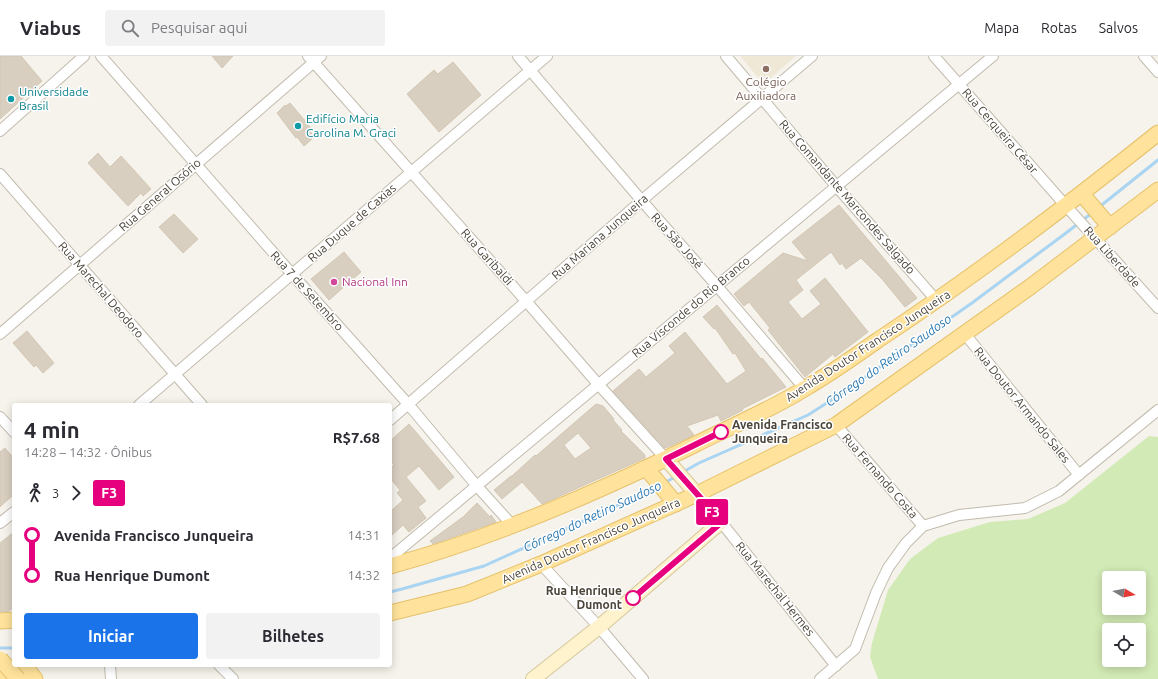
<!DOCTYPE html>
<html lang="pt">
<head>
<meta charset="utf-8">
<style>
	:root { --surface:#fff; --page:#f2f2f3; --text:#2b2b33; --muted:#7c7c81; --line:#e1e1e2; --accent:#1a73e8 }
	body { margin:0; font-family:Ubuntu,sans-serif; background:var(--page); color:var(--text); height:100vh; display:flex; flex-direction:column; font-size:15px; white-space:nowrap }
	* { box-sizing:border-box; margin:0 }
	p { font-size:13px; color:var(--muted) }
	.icon { flex:none; width:22px; height:22px; fill:none; stroke:currentColor; stroke-width:2; stroke-linecap:round; stroke-linejoin:round }
	.map { position:relative; flex:1; overflow:hidden }
	.panel { position:absolute; left:12px; top:347px; width:380px; height:264px; display:flex; flex-direction:column; background:var(--surface); border-radius:4px; box-shadow:0 2px 10px #0003 }
	.panel>* { flex:none }
	.badge { padding:0 8px; border-radius:3px; font-size:14px; line-height:26px }
	.needle { width:26px; rotate:100deg }
	.buttons { position:absolute; left:1102px; top:515px; display:grid; gap:8px }
	.buttons a { display:grid; place-items:center; width:44px; height:44px; border-radius:4px; background:var(--surface); box-shadow:0 2px 10px #0003; font-size:20px }
	.map>.badge { position:absolute; translate:-50% -50%; box-shadow:0 0 0 2px #fff }
	.legs { display:flex; align-items:center; gap:6px; height:44px; padding:0 12px; font-size:13px }
	.legs p { margin-inline-start:auto }
	.summary { display:flex; align-items:center; justify-content:space-between; height:68px; padding:0 12px }
	h1 { font-size:22px; font-weight:600; line-height:30px }
	.primary-button { display:flex; gap:8px; margin-top:auto; padding:8px 12px }
	.primary-button a { flex:1; height:46px; border-radius:4px; background:var(--accent); color:#fff; font-size:16px; font-weight:600; line-height:46px; text-align:center }
	.primary-button a+a { background:var(--page); color:var(--text) }
	ul { padding:0 12px; list-style:none }
	li { display:flex; align-items:center; gap:14px; height:40px; font-size:15px }
	li i { display:grid; place-items:center; width:6px; height:100%; margin:0 5px; background:currentColor }
	li i::after { content:''; width:10px; height:10px; margin:-5px; border:3px solid; border-radius:50%; background:var(--surface) }
	li p { margin-inline-start:auto }
	li:first-child i { background:linear-gradient(#0000 50%,currentColor 0) }
	li:last-child i { background:linear-gradient(currentColor 50%,#0000 0) }
	header { display:flex; align-items:center; gap:24px; box-sizing:border-box; height:56px; padding:0 20px; background:var(--surface); border-bottom:1px solid var(--line) }
	header strong { font-size:19px }
	nav { display:flex; gap:22px; margin-inline-start:auto; font-size:14px }
	.search { width:280px; height:36px; background:var(--page); display:flex; align-items:center; gap:10px; box-sizing:border-box; padding:0 14px; border-radius:4px; color:var(--muted); font-size:15px }
	.map>svg:first-child { display:block }
</style>
</head>
<body>
<header>
<strong>Viabus</strong>
<div class="search"><svg class="icon" aria-label="search" viewBox="0 0 24 24"><circle cx="10" cy="10" r="6"/><path d="M15 15l6 6"/></svg>Pesquisar aqui</div>
<nav><a>Mapa</a><a>Rotas</a><a>Salvos</a></nav>
</header>
<div class="map">
<svg width="1158" height="623" viewBox="0 0 1158 623">
	<rect width="100%" height="100%" fill="#f6f3ec"/>
	<path fill="#efe8d6" d="M740,0H796L766,26L761,25Z"/>
	<path fill="#d2eab5" fill-rule="evenodd" d="M1149,380L1158,381V623H878L870,601L872,587L888,534L910,503L938,482L990,466L1028,463L1065,447ZM1109,522H1139V552H1109ZM1109,574H1139V604H1109Z"/>
	<g fill="none" stroke-linecap="round" stroke-linejoin="round">
		<path stroke="#a9d4f2" stroke-width="3" d="M1098,152L1158,104
			M683,416L699,407L808,359L841,338L972,247L1066,177L1092,157
			M664,427L677,420
			M390,536L402,533L484,510L656,432
			M0,592H14"/>
	</g>
	<path fill="#d8cfc1" stroke="#d3c7b4" fill-rule="evenodd" d="M0,0H21L42,25L0,63Z
		M212,0H233L222,12Z
		M453,6L481,39L439,76L407,38L434,14L438,18Z
		M290,47L311,72L309,74L313,79L310,81L312,83L304,90L297,81L296,82L277,57L285,49L286,50Z
		M98,97L110,111L121,100L151,133L143,140L141,137L128,150L88,107Z
		M839,149L917,242L905,251L882,223L861,202L846,213L842,207L840,209L831,196L796,224L803,234L788,246L802,263L821,248L810,235L825,222L868,276L835,301L833,298L805,321L768,274L770,272L749,246L744,250L734,238L783,197L808,205L792,186Z
		M174,158L198,183L183,197L159,171Z
		M344,196L361,216L329,244L311,223Z
		M717,249L761,303L762,302L786,331L742,353L743,354L721,365L718,359L687,370L694,379L668,391L665,392L613,335L639,313L646,321L675,297L669,290L685,276L727,328L746,315L735,297L733,298L715,272L714,273L703,261Z
		M27,275L54,307L43,317L36,309L34,311L13,287Z
		M596,348L603,350L614,363L613,364L622,374L621,375L645,399V402L542,448L522,426L502,443L494,434L511,420H512L535,399L536,400ZM578,377L591,392L575,403L564,389Z
		M409,368L454,421L439,434L419,410L406,421L426,445L418,451L426,462L409,476L403,469L390,481V456L403,444L397,437L400,434L390,422V412L394,409L390,404V385Z
		M5,392L14,403V438L0,451V396Z
		M477,447L490,461L491,459L496,466L433,488L430,485L463,461Z
		M14,476V551L9,555L0,556V487Z"/>
	<g fill="none" stroke-linecap="round" stroke-linejoin="round">
		<defs>
			<path id="street" d="M101,0L292,218L408,348L476,429L513,470
				M308,0L526,245L598,328L666,403
				M518,0L642,145L717,230L805,333
				M726,0L837,131L937,245
				M934,0L1066,150L1158,252
				M1144,0L1158,16
				M0,75L84,0
				M0,118L202,349
				M0,278L321,0
				M965,278L1079,419
				M139,349L547,0
				M0,361L14,376
				M390,364L648,139L812,0
				M836,369L923,470
				M721,466L836,610
				M0,467L14,456
				M390,502L993,0
				M541,508L599,571L643,623
				M110,609L111,623
				M219,609L233,623
				M820,623L855,593L876,537L888,512L906,487L923,470L959,459L1025,452L1059,435L1158,354"/>
			<path id="secondary" d="M533,623L599,571L721,466L666,403"/>
			<path id="primary" d="M1082,138L1110,171
				M646,412L676,448
				M390,510C496,481 598,436 696,388C732,370 770,354 804,333C830,318 854,301 878,284C975,220 1067,150 1158,77
				M390,557L467,538L541,508L697,438L836,369L1030,231L1158,134
				M0,565L14,564
				M24,609L35,623
				M0,618L4,623"/>
		</defs>
		<use href="#street" stroke="#c2bbae" stroke-width="12"/>
		<use href="#secondary" stroke="#d6c79b" stroke-width="16"/>
		<use href="#primary" stroke="#e6c16a" stroke-width="17"/>
		<use href="#street" stroke="#fff" stroke-width="10"/>
		<use href="#secondary" stroke="#fff3cd" stroke-width="14"/>
		<use href="#primary" stroke="#ffe39c" stroke-width="15"/>
		<defs>
			<path id="primary-bridge" d="M0,603L18,623"/>
		</defs>
		<use href="#primary-bridge" stroke="#e6c16a" stroke-width="17" stroke-linecap="butt"/>
		<use href="#primary-bridge" stroke="#ffe39c" stroke-width="15"/>
	</g>
	<g fill="none" stroke-linecap="round" stroke-linejoin="round">
		<defs>
			<path id="line-1" d="M633,542L722,466L666,403L721,376"/>
		</defs>
		<use href="#line-1" stroke="#fff" stroke-width="9"/>
		<use href="#line-1" stroke="#e6007e" stroke-width="6"/>
	</g>
	<circle fill="#8d6e63" stroke="#fff" stroke-width="1.5" cx="766" cy="13" r="4"/>
	<g fill="#0f9aa8" stroke="#fff" stroke-width="1.5">
		<circle cx="11" cy="43" r="4"/>
		<circle cx="298" cy="70" r="4"/>
	</g>
	<circle fill="#d1479c" stroke="#fff" stroke-width="1.5" cx="334" cy="226" r="4"/>
	<g fill="#fff" stroke="#e6007e" stroke-width="2">
		<circle cx="721" cy="376" r="7"/>
		<circle cx="633" cy="542" r="7"/>
	</g>
	<g text-anchor="middle" stroke-width="3" stroke-linejoin="round" paint-order="stroke">
		<g font-size="12" fill="#785e54" stroke="#fff">
			<text x="766" y="30">Colégio<tspan x="766" dy="14">Auxiliadora</tspan></text>
		</g>
		<g font-size="12" fill="#0d838f" stroke="#fff" text-anchor="start">
			<text x="19" y="40">Universidade<tspan x="19" dy="14">Brasil</tspan></text>
			<text x="306" y="67">Edifício Maria<tspan x="306" dy="14">Carolina M. Graci</tspan></text>
		</g>
		<g font-size="12" fill="#4b4439" stroke="#fff">
			<text transform="translate(1000 75) rotate(49)" y="4">Rua Cerqueira César</text>
			<text transform="translate(160 139) rotate(-41)" y="4">Rua General Osório</text>
			<text transform="translate(847 141) rotate(49)" y="4">Rua Comandante Marcondes Salgado</text>
			<text transform="translate(352 167) rotate(-41)" y="4">Rua Duque de Caxias</text>
			<text transform="translate(600 181) rotate(-41)" y="4">Rua Mariana Junqueira</text>
			<text transform="translate(677 185) rotate(48)" y="4">Rua São José</text>
			<text transform="translate(487 201) rotate(48)" y="4">Rua Garibaldi</text>
			<text transform="translate(1112 201) rotate(48)" y="4">Rua Liberdade</text>
			<text transform="translate(101 234) rotate(49)" y="4">Rua Marechal Deodoro</text>
			<text transform="translate(307 235) rotate(48)" y="4">Rua 7 de Setembro</text>
			<text transform="translate(691 251) rotate(-40)" y="4">Rua Visconde do Rio Branco</text>
			<text transform="translate(868 290) rotate(-33)" y="4">Avenida Doutor Francisco Junqueira</text>
			<text transform="translate(1022 349) rotate(51)" y="4">Rua Doutor Armando Sales</text>
			<text transform="translate(880 420) rotate(49)" y="4">Rua Fernando Costa</text>
			<text transform="translate(591 485) rotate(-24)" y="4">Avenida Doutor Francisco Junqueira</text>
			<text transform="translate(775 533) rotate(51)" y="4">Rua Marechal Hermes</text>
		</g>
		<g font-size="12" fill="#b23c85" stroke="#fff" text-anchor="start">
			<text x="342" y="230">Nacional Inn</text>
		</g>
		<g font-size="12" font-weight="bold" fill="#4b4439" stroke="#fff" text-anchor="start">
			<text x="732" y="373">Avenida Francisco<tspan x="732" dy="14">Junqueira</tspan></text>
			<text x="622" y="539" text-anchor="end">Rua Henrique<tspan x="622" dy="14">Dumont</tspan></text>
		</g>
		<g font-size="13" font-style="italic" fill="#2e7ab2" stroke="#fff">
			<text transform="translate(888 304) rotate(-35)" y="5">Córrego do Retiro Saudoso</text>
			<text transform="translate(592 460) rotate(-25)" y="5">Córrego do Retiro Saudoso</text>
		</g>
	</g>
</svg>
<div class="buttons">
<a><svg class="needle" viewBox="-14 -14 28 28"><path d="M0-13l5 13h-10z" fill="#e53935"/><path d="M0 13l5-13h-10z" fill="#7c7c81"/></svg></a>
<a><svg class="icon" aria-label="locate" viewBox="0 0 24 24"><circle cx="12" cy="12" r="6"/><path d="M12 2v4M12 18v4M2 12h4M18 12h4"/></svg></a>
</div>
<b class="badge" style="left:712px;top:456px;background:#e6007e;color:#fff">F3</b>
<section class="panel">
<div class="summary"><div><h1>4 min</h1><p>14:28 – 14:32 · Ônibus</p></div><b>R$7.68</b></div>
<div class="legs"><svg class="icon" aria-label="walk" viewBox="0 0 24 24"><circle cx="13" cy="4" r="2"/><path d="M13 8l-2 6 4 7M11 14l-3 7M7 12l3-4h3l4 4"/></svg>3<svg class="icon" aria-label="forward" viewBox="0 0 24 24"><path d="M9 5l7 7-7 7"/></svg><b class="badge" style="background:#e6007e;color:#fff">F3</b></div>
<ul>
<li><i style="color:#e6007e"></i><b>Avenida Francisco Junqueira</b><p>14:31</p></li>
<li><i style="color:#e6007e"></i><b>Rua Henrique Dumont</b><p>14:32</p></li>
</ul>
<div class="primary-button"><a>Iniciar</a><a>Bilhetes</a></div>
</section>
</div>
</body>
</html>
